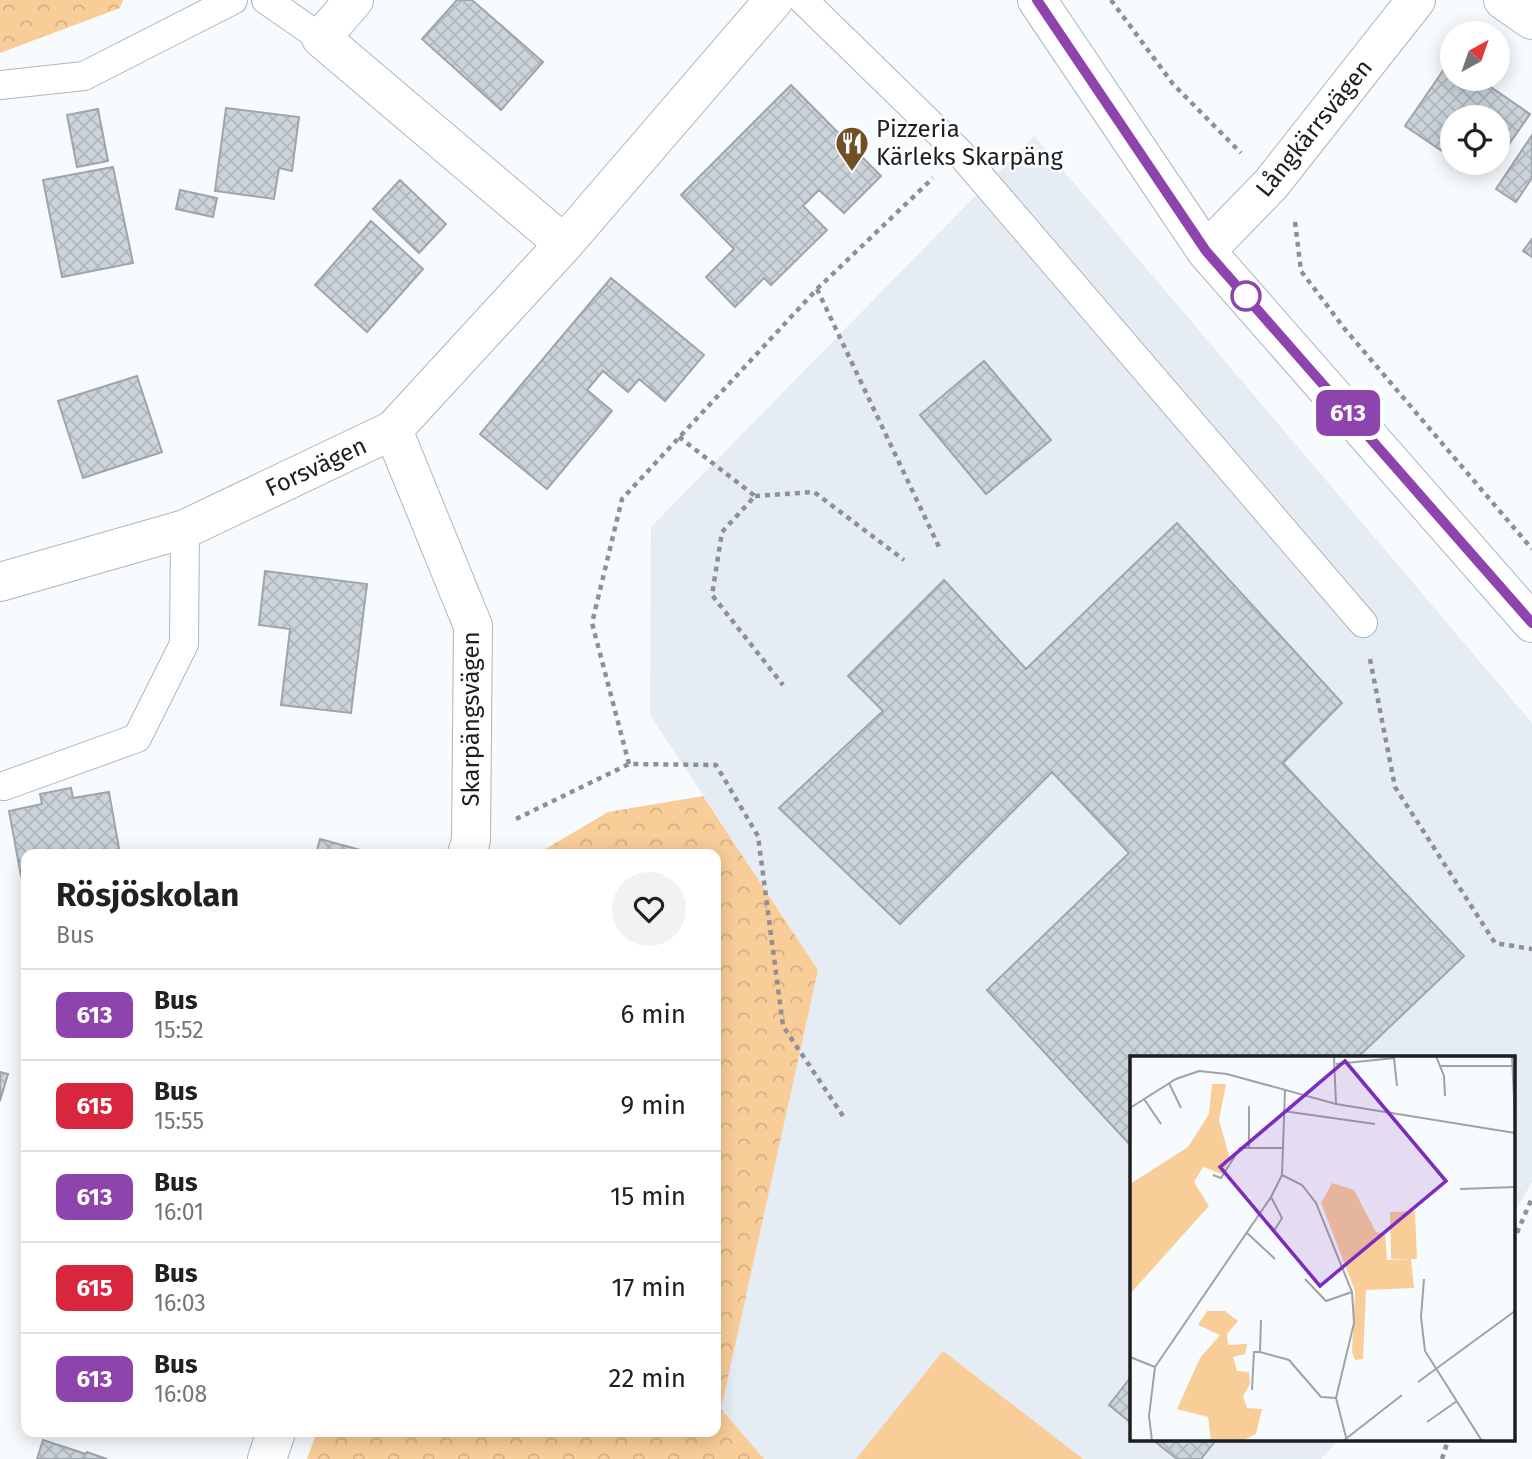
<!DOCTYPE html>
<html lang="en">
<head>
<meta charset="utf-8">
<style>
	:root { --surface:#fff; --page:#f2f2f2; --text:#202124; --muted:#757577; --line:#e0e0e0 }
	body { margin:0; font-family:"Fira Sans",sans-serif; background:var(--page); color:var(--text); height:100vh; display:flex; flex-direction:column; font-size:26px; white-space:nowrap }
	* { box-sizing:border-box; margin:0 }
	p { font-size:23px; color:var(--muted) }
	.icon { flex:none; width:38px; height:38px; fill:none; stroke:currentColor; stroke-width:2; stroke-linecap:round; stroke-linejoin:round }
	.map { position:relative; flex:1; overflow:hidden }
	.drawer { position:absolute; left:21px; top:849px; width:700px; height:588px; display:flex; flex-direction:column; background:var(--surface); border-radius:14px; box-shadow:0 4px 18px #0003 }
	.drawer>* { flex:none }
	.badge { padding:0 14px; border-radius:10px; font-size:24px; line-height:46px }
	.needle { width:46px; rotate:40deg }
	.buttons { position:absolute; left:1440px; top:21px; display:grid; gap:14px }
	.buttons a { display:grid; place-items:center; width:70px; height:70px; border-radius:50%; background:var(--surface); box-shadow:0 4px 18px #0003; font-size:35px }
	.map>.badge { position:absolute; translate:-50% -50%; box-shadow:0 0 0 4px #fff }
	.round { display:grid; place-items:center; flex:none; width:74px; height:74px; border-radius:37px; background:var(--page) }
	.overview { display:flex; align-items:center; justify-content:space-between; height:119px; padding:0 35px }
	h1 { font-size:33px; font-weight:700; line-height:52px }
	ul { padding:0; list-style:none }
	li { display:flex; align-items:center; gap:21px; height:91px; padding:0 35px; border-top:2px solid var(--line) }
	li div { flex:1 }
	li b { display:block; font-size:26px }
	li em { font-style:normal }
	li .badge { min-width:77px; font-weight:700; text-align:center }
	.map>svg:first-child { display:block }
</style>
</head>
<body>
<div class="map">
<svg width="1532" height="1459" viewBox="0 0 1532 1459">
	<defs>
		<pattern id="forest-crowns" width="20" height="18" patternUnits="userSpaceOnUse" patternTransform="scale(1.75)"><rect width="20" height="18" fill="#f9cd98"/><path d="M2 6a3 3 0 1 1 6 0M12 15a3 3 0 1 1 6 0" fill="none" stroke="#d5b083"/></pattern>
		<pattern id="building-cross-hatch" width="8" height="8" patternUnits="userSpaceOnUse" patternTransform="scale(1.75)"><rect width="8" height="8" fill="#ccd4db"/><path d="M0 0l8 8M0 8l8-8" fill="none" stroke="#afb6bc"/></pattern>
	</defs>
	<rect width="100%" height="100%" fill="#f8fbfe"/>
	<path fill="#e5ecf4" d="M1034,136L1532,723V1182L1513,1216V1058H1131V1440H1339L1321,1459H764L720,1409L818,970L650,715L651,527Z"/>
	<path fill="#f9cd98" d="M943,1351L1083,1459H856Z"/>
	<path fill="url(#forest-crowns)" d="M0,0H123L120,8L0,53Z
		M703,796L818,970L721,1409L764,1459H307L317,1432H716V854H537L608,812Z"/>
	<path fill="url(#building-cross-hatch)" stroke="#9ea5ac" stroke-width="2" d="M457,0H472L543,62L501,110L422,39Z
		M1451,59L1452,79H1479L1530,114L1498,160V117H1452V149L1448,155L1405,126Z
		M791,85L881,176L844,213L819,190L803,206L827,230L771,285L764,278L735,307L706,277L734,249L681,195Z
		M226,108L299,117L292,171L279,168L274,199L215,191Z
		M98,109L108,161L77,167L67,115Z
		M1532,135V178L1516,202L1496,189Z
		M113,167L133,263L62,277L43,180Z
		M400,180L446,224L419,253L373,209Z
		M180,190L217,198L213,217L176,209Z
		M371,221L423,269L367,332L315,285Z
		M1532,239V257L1523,251Z
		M611,278L704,355L665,401L639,379L628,392L603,371L587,390L612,411L547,489L480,434Z
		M984,361L1051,440L986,494L920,415Z
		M137,376L162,452L83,478L58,401Z
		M1177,523L1342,703L1283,763L1464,956L1357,1058H1131V1146L987,990L1129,853L1052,772L900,924L779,808L883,711L848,676L944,580L1026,669Z
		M265,571L367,584L351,713L281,705L290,629L259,625Z
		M71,788L73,798L109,792L120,854H26V875L21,876L9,811L42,804L40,794Z
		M320,839L375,854H316Z
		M0,1072L8,1074L0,1101Z
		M1131,1377V1423L1109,1405Z
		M43,1440L86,1454L87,1452L107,1459H37Z
		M1153,1440H1216L1201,1459H1177Z"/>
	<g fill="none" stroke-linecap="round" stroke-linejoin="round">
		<defs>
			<path id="lane" d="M266,0L321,38
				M803,0L960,153L1363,623
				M0,85L84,76L233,0
				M4,786L137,738L184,644L185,529"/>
			<path id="street" d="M354,0L321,38L564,244
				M1037,0L1206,251L1532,623
				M1503,0L1532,20
				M1206,251L1271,184L1416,0
				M393,430L473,626L471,840L467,854
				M0,582L185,529L393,430L564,244L774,0
				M267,1459L276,1432"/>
		</defs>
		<use href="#lane" stroke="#aeb5bc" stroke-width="30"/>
		<use href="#street" stroke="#aeb5bc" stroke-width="40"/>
		<path stroke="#8e9194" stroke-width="4.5" stroke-dasharray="5 5" stroke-linecap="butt" d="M1111,0L1173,84L1241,153
			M1295,222L1301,271L1344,328L1532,549
			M817,289L939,547
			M679,437L755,496L722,532L712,595L783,685
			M755,496L814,492L904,560
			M1370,659L1395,787L1495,943L1532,949
			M629,764L592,623L622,499L817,289L933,178
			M516,819L629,764L716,765L758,836L783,1026L843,1116
			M1513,1242L1532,1198
			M1442,1459L1448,1440"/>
		<use href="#lane" stroke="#fff" stroke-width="28"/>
		<use href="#street" stroke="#fff" stroke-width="38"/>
	</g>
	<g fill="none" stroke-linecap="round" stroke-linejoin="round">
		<defs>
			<path id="line" d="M1037,0L1206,251L1532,623"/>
		</defs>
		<use href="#line" stroke="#fff" stroke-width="16"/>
		<use href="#line" stroke="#8e44ad" stroke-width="10"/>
	</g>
	<defs>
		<symbol id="restaurant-pin" viewBox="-11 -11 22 30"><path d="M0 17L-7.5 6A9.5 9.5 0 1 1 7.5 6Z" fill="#705026" stroke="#fff"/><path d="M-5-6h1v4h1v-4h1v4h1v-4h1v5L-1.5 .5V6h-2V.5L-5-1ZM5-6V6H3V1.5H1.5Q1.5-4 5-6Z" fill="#fff"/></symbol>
	</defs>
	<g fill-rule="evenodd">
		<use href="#restaurant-pin" x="833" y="124" width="38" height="52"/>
	</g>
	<circle fill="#fff" stroke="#8e44ad" stroke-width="3.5" cx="1246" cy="296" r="14"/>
	<g text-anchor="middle" stroke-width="5" stroke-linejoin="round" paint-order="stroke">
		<g font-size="24" fill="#1c1f22" stroke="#fff">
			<text transform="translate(1314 128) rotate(-51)" y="8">Långkärrsvägen</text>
			<text transform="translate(316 467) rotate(-25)" y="8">Forsvägen</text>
			<text transform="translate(471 719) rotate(-90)" y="8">Skarpängsvägen</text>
		</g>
		<g font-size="24" fill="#1c1f22" stroke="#fff" text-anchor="start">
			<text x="876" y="137">Pizzeria<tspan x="876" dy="28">Kärleks Skarpäng</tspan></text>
		</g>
	</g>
	<g transform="translate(1130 1056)">
		<rect width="385" height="385" fill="#f8fbfe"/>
		<path d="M285,155L287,203H261L260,156Z" fill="#f9cd98"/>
		<path d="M82,28H96L89,64L100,103L92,118L73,111L64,126L79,150L0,238V128L58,91L79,58ZM202,127L224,134L246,176L255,178L257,204L281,203L284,232L236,234L233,303L225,304L222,296L225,235L191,147ZM77,255H95L108,265L97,278L98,289L117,288L115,298L103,301L107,315L119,316L120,328L113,340L117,352L132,353L126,378L112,385H81L78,361L47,353L70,302L90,279L68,269Z" fill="#f9cd98"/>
		<path fill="none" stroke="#a0a3a6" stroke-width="2" d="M204,0L206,48M306,0L314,20L315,40M382,0L385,64M264,2L267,30M206,8L265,2M309,10H383M39,27L51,52M14,43L31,68M119,50V92H153M0,52L46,23L69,15L97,18L206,48L385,77M153,55L245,68M83,119L91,122L110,92H119M152,119L172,129L186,147L222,236L224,267L206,342L217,385M330,133L385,131M141,141L152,162L144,175M117,177L145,203M175,223L196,245L222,236M294,223L291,261L295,295L352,385M130,296L131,264M0,301L25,311M288,326L385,255M122,334L124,296H130L159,304L191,341L206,342M297,366L327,345M22,385L19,360L25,311L141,141L152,119L155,34M213,385L272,339"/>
		<path fill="#7b2cbf" fill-opacity="0.15" stroke="#7b2cbf" stroke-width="3.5" d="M215,5L316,125L190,230L90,111Z"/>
		<rect width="385" height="385" fill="none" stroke="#1c1f22" stroke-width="3.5"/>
	</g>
</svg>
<div class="buttons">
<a><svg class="needle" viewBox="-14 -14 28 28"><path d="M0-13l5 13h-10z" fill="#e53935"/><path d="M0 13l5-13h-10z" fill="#757577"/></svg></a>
<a><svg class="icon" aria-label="locate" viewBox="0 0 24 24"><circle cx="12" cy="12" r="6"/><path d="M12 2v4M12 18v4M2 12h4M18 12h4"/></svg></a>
</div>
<b class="badge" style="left:1348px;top:413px;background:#8e44ad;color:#fff">613</b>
<section class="drawer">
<div class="overview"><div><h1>Rösjöskolan</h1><p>Bus</p></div><a class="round"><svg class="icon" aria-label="heart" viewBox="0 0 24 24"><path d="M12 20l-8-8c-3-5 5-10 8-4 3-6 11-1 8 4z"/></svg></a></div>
<ul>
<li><span class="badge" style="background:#8e44ad;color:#fff">613</span><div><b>Bus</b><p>15:52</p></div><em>6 min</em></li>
<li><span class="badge" style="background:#d7263d;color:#fff">615</span><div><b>Bus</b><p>15:55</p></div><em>9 min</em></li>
<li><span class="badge" style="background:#8e44ad;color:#fff">613</span><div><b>Bus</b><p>16:01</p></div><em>15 min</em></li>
<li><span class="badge" style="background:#d7263d;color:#fff">615</span><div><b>Bus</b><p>16:03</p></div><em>17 min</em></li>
<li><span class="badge" style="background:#8e44ad;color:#fff">613</span><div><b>Bus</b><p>16:08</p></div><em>22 min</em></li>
</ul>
</section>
</div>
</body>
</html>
